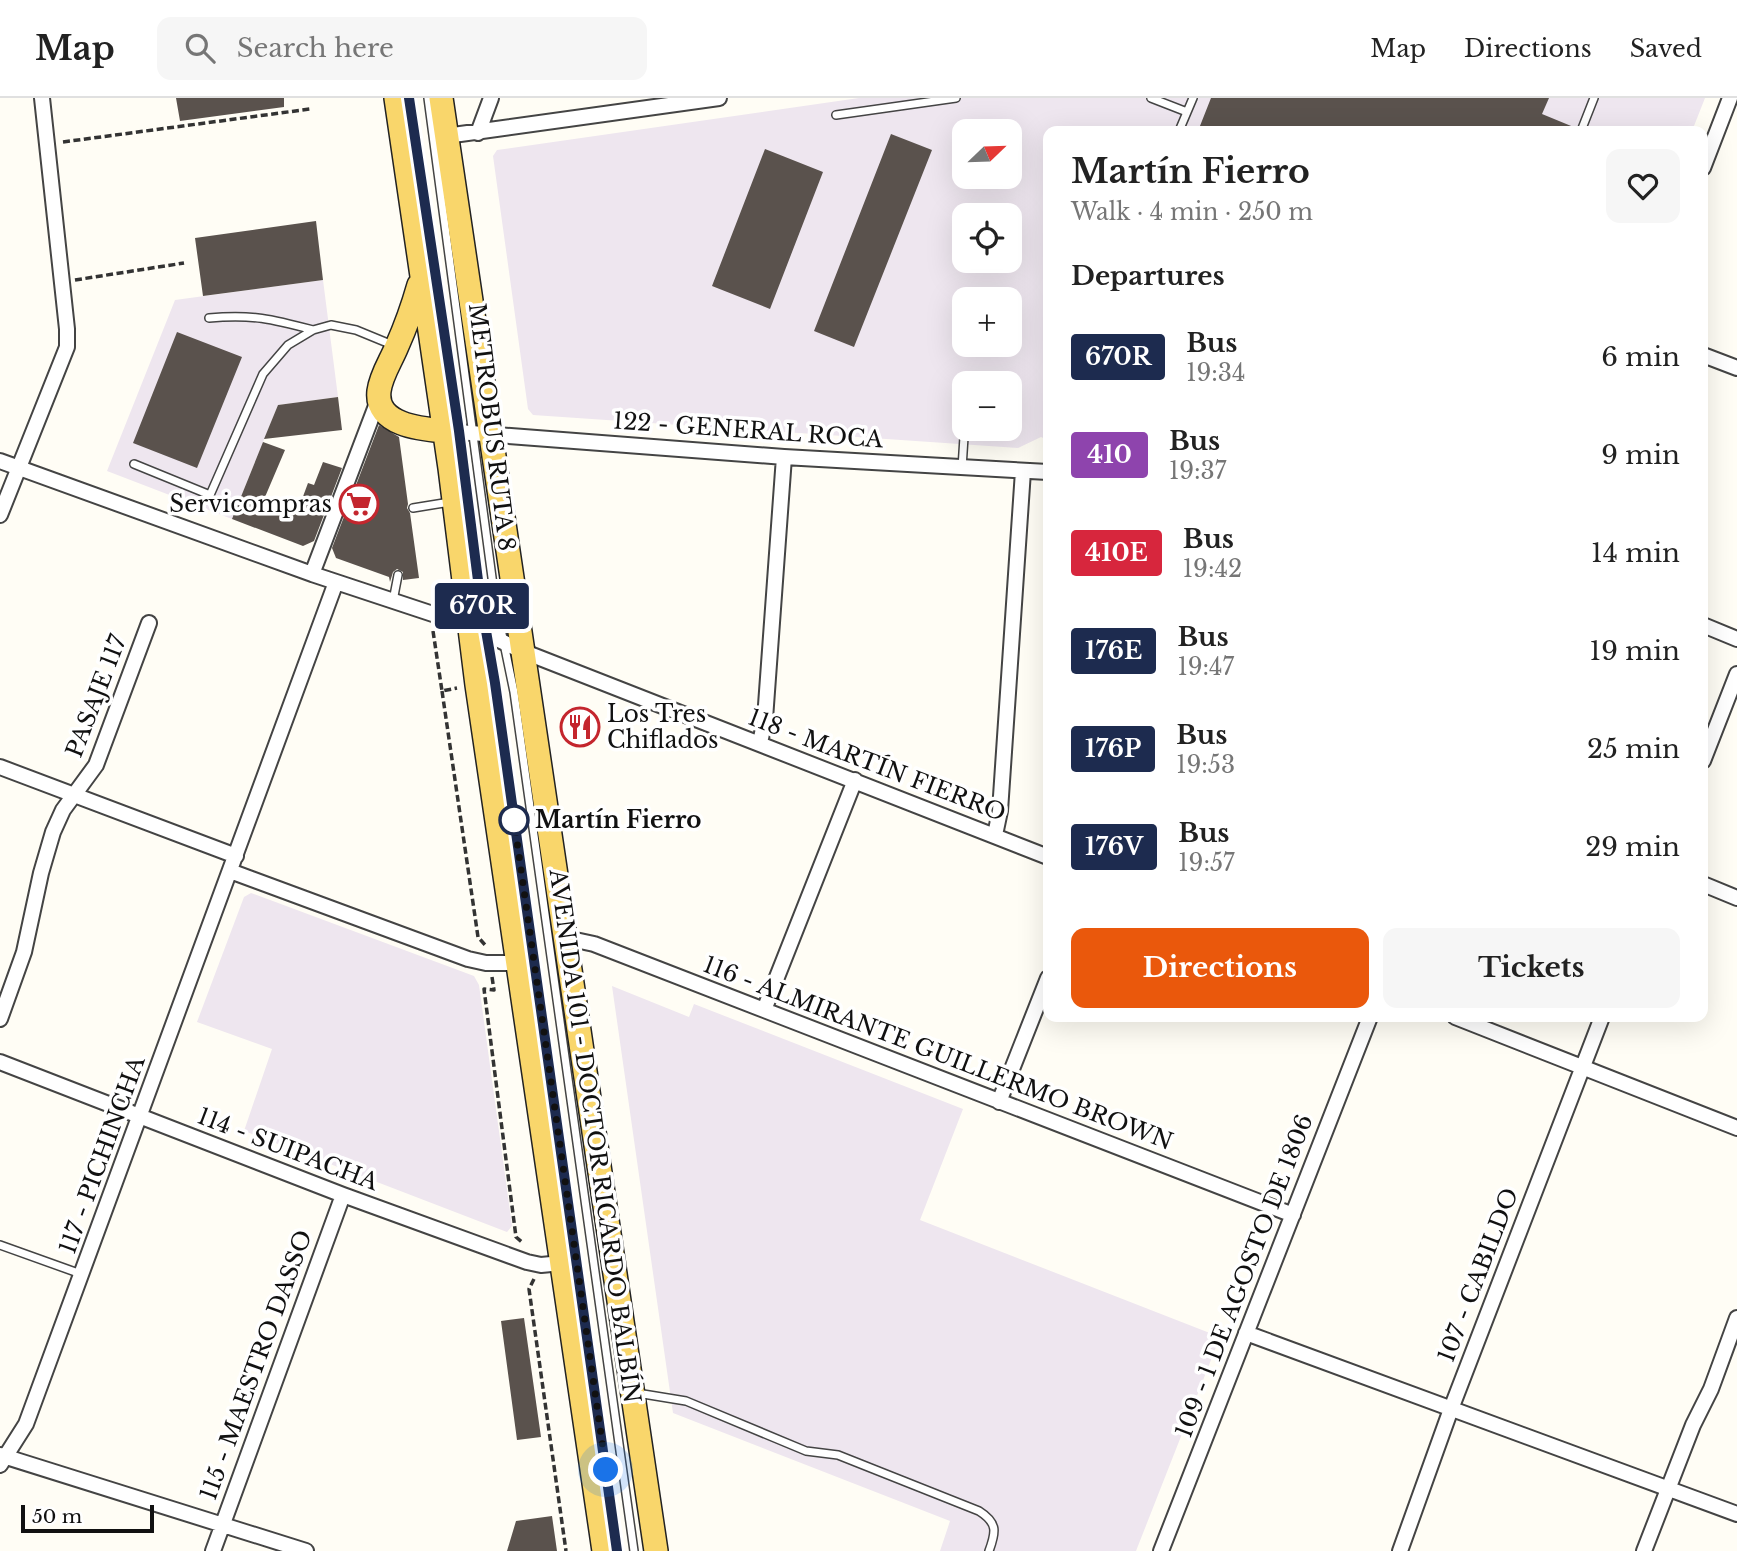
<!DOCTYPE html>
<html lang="en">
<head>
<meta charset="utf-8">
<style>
	:root { --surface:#fff; --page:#f6f6f6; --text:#222; --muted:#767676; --line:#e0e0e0; --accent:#ea580c }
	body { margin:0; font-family:"Libre Baskerville",serif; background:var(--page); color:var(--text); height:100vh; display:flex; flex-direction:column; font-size:26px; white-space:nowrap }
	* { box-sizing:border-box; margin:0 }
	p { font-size:23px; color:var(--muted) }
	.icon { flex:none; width:38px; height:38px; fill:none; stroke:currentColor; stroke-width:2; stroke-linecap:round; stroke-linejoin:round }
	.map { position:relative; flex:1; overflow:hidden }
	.details { position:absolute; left:1043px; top:28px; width:665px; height:896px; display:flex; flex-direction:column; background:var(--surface); border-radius:14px; box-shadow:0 7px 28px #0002 }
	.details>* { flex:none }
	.badge { padding:0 14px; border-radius:5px; font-size:24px; line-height:46px }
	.needle { width:46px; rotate:67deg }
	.controls { position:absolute; left:952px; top:21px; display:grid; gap:14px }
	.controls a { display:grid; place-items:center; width:70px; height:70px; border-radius:14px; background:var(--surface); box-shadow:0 7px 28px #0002; font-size:35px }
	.scale { position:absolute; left:21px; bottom:18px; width:133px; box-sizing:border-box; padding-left:7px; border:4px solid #111; border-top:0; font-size:19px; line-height:24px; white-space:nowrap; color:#111; -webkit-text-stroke:5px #fff; paint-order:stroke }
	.you { position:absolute; width:35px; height:35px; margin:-18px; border:5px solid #fff; border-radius:50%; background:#1a73e8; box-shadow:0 0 0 10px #1a73e833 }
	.map>.badge { position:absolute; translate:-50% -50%; box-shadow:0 0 0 4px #fff }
	h2 { padding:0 28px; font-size:26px; line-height:63px }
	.round { display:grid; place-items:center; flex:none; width:74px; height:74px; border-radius:14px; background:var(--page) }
	.headline { display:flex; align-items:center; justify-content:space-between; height:119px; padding:0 28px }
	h1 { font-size:33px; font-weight:800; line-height:52px }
	.cta { display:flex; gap:14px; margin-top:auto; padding:14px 28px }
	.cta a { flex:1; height:80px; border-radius:14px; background:var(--accent); color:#fff; font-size:28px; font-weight:800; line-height:80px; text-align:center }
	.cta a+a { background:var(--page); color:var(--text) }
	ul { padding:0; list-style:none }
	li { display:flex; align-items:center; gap:21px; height:98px; padding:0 28px }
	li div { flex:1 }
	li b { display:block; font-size:26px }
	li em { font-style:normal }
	li .badge { min-width:77px; font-weight:700; text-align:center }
	header { display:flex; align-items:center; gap:42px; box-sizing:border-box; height:98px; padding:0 35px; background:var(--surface); border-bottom:2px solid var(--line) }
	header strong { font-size:33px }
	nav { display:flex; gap:38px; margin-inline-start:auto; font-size:24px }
	.search { width:490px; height:63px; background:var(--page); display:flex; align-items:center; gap:18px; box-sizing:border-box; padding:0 24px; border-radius:14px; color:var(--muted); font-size:26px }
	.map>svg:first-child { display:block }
</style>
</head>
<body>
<header>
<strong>Map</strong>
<div class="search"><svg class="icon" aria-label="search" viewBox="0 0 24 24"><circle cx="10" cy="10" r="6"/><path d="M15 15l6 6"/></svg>Search here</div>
<nav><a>Map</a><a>Directions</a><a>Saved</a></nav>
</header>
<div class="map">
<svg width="1737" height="1453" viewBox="0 0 1737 1453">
	<rect width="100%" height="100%" fill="#fffdf5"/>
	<path fill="#eee6ef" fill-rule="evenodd" d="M859,0H1705L1692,33H1048V342L1041,339L1018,350L533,317L528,311L493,58L497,52ZM964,33H1010V79H964ZM964,117H1010V163H964ZM964,201H1010V247H964ZM964,285H1010V331H964Z
		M323,182L338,299L278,307L232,421L107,373L175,202Z
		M251,795L474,878L479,887L512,1128L507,1134L244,1033L272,951L197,924L244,799Z
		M612,888L689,919L694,906L963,1011L920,1122L1220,1239L1136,1453H940L950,1423L673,1315Z"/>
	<path fill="#5a524d" d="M176,0H284V9L180,23Z
		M1211,0H1549L1542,16L1576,30L1575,33H1198Z
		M891,36L932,52L854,249L814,233Z
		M765,51L823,74L770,211L712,188Z
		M316,123L323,182L203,198L195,140Z
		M177,234L242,259L197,370L133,345Z
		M338,299L342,332L264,341L278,307Z
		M379,327L399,339L408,406L407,410L410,415L419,480L403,482V474L397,471L393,474L390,484L389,479L336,460L332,450Z
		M263,344L285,352L265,399L298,412L308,385L314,387L323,364L342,370L314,443L303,448L232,421Z
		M524,1220L541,1339L517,1342L501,1223Z
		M552,1418L557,1453H507L516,1423Z"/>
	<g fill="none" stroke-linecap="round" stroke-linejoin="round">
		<defs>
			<path id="service" d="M409,0L459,333L480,498L495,585L617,1453
				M428,0L495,502L514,594L634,1453
				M1151,0L1187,14
				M836,17L956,0
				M1179,33L1193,0
				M1581,33L1594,0
				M209,220C252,216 272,221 313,232
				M134,366L210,397L263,276L288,247L313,232L331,227L356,232L395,248
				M962,370L964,339L971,331
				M413,410L450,404
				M393,503L398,477
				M0,1147L81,1176
				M637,1295L686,1303L806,1353L838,1357L979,1413C998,1425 996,1434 989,1453"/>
			<path id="minor" d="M478,35L491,0
				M446,38L719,0
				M1703,70L1730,0
				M1703,257L1737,270
				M444,333L784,359L1048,374
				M0,363L312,476L469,528L522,553L1048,759
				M0,417L67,249V231L42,0
				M312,476L379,300
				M1703,527L1737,541
				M760,645L765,621L784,359
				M1703,663L1737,576
				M0,669L236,758
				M995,737L1000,713L1023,373
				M230,773L468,861L486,865H518
				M1703,786L1737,800
				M566,840L594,846L1293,1117
				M764,912L855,682
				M1455,919L1737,1030
				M0,921L24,854L41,775L53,734L63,712L96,667L149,525
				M0,964L343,1097L527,1164L541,1167L562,1165
				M999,1004L1048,880
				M1246,1235L1737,1416
				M0,1357L306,1453
				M0,1367L26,1326L336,484
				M213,1453L343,1097
				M1161,1453L1370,919
				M1400,1453L1451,1311L1602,919
				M1644,1453L1693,1327L1711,1291L1737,1220"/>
			<path id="primary" d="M396,0L450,370L477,587L604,1453
				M441,0L656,1453
				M419,187C413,208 406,228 397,248C391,263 381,277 379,293C375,327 421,331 444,333"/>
		</defs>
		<use href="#service" stroke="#444" stroke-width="10"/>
		<use href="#minor" stroke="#444" stroke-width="18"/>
		<use href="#primary" stroke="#222" stroke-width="26"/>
		<path stroke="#333" stroke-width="3.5" stroke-dasharray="7 3.5" stroke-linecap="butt" d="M63,44L310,11
			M75,182L184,165
			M433,533L442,593L457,590
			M442,593L478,839L486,848
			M492,879L494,892L484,891L516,1139L523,1145
			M534,1181L529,1191L566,1453"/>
		<use href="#service" stroke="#fff" stroke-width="7"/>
		<use href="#minor" stroke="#fff" stroke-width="14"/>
		<use href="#primary" stroke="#f9d66b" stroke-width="23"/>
	</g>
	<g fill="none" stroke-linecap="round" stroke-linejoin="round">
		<defs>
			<path id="line" d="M409,0L459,333L480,498L495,585L617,1453"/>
		</defs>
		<use href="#line" stroke="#fff" stroke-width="16"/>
		<use href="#line" stroke="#1d2b4f" stroke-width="10"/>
		<path stroke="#111" stroke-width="7" stroke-dasharray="0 12.6" d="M514,722L606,1372"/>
	</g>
	<defs>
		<symbol id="supermarket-ring" viewBox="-11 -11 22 22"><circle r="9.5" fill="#fff" stroke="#c4262e" stroke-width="1.5"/><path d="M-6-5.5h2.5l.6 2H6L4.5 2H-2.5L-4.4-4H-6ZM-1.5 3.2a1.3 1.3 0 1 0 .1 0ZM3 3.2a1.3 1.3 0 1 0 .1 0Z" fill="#c4262e"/></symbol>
		<symbol id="restaurant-ring" viewBox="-11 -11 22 22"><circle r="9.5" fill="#fff" stroke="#c4262e" stroke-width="1.5"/><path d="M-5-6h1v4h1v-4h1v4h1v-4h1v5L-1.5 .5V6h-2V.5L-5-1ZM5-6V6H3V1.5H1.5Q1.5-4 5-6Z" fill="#c4262e"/></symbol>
	</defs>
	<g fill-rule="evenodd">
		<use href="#supermarket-ring" x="337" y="384" width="44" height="44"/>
		<use href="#restaurant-ring" x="558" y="607" width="44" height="44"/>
	</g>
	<circle fill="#fff" stroke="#1d2b4f" stroke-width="3.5" cx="514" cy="722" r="14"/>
	<g text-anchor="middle" stroke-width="7" stroke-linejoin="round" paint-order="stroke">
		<g font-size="23" fill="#111" stroke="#fff">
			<text transform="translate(492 329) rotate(83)" y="8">METROBUS RUTA 8</text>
			<text transform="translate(748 332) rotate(4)" y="8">122 - GENERAL ROCA</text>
			<text transform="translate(96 598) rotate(-69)" y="8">PASAJE 117</text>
			<text transform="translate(877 667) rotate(21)" y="8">118 - MARTÍN FIERRO</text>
			<text transform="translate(938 955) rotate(21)" y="8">116 - ALMIRANTE GUILLERMO BROWN</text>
			<text transform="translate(595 1038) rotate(82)" y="8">AVENIDA 101 - DOCTOR RICARDO BALBÍN</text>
			<text transform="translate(288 1051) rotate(21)" y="8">114 - SUIPACHA</text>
			<text transform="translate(102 1057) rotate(-70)" y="8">117 - PICHINCHA</text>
			<text transform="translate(1478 1177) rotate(-69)" y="8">107 - CABILDO</text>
			<text transform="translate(1244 1178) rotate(-69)" y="8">109 - 1 DE AGOSTO DE 1806</text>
			<text transform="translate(256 1267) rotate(-70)" y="8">115 - MAESTRO DASSO</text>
		</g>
		<g font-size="23" fill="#111" stroke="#fff" text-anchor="end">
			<text x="332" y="414">Servicompras</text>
			<text x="607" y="624" text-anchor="start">Los Tres<tspan x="607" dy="26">Chiflados</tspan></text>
		</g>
		<g font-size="23" font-weight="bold" fill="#111" stroke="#fff" text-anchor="start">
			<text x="535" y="730">Martín Fierro</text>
		</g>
	</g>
</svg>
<div class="controls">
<a><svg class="needle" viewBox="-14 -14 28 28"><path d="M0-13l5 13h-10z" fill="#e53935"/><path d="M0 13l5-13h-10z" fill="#767676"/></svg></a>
<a><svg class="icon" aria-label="locate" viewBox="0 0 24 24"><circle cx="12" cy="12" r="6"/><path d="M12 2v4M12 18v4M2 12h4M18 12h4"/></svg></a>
<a>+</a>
<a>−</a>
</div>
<div class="scale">50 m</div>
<div class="you" style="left:606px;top:1372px"></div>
<b class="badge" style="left:482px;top:508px;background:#1d2b4f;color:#fff">670R</b>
<section class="details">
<div class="headline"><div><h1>Martín Fierro</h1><p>Walk · 4 min · 250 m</p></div><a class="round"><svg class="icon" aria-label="heart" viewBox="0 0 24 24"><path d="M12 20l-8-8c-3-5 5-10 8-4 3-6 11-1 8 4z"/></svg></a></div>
<h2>Departures</h2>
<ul>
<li><span class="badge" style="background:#1d2b4f;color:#fff">670R</span><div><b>Bus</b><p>19:34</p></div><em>6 min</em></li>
<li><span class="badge" style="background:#8e44ad;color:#fff">410</span><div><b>Bus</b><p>19:37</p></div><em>9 min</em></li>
<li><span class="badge" style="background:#d7263d;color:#fff">410E</span><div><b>Bus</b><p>19:42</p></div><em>14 min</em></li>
<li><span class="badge" style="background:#1d2b4f;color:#fff">176E</span><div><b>Bus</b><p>19:47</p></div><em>19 min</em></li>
<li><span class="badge" style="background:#1d2b4f;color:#fff">176P</span><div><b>Bus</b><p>19:53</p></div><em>25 min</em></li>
<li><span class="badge" style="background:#1d2b4f;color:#fff">176V</span><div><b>Bus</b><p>19:57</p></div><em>29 min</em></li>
</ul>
<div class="cta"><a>Directions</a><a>Tickets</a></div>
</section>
</div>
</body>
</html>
